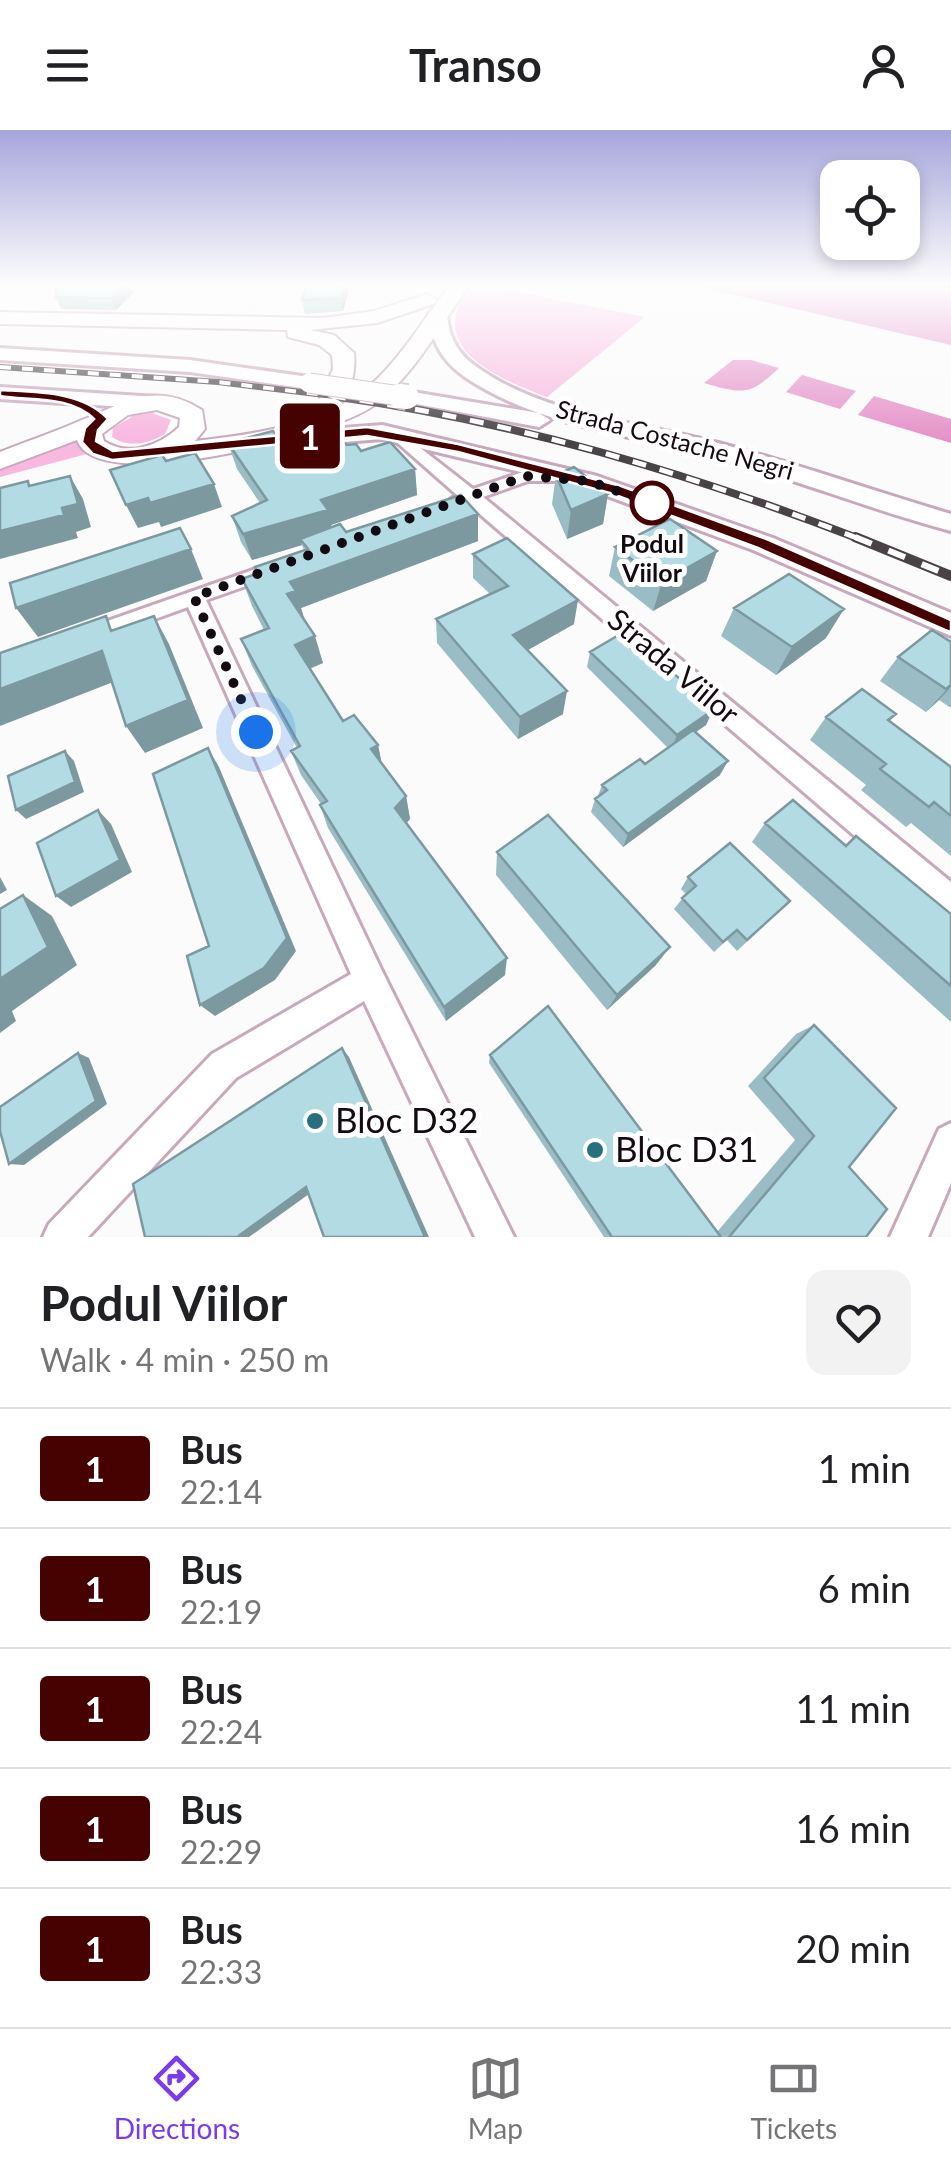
<!DOCTYPE html>
<html lang="en">
<head>
<meta charset="utf-8">
<style>
	:root { --surface:#fff; --page:#f2f2f2; --text:#202124; --muted:#757577; --line:#e0e0e0; --accent:#7c3aed }
	body { margin:0; font-family:Lato,sans-serif; background:var(--page); color:var(--text); height:100vh; display:flex; flex-direction:column; font-size:38px; white-space:nowrap }
	* { box-sizing:border-box; margin:0 }
	p { font-size:32px; color:var(--muted) }
	.icon { flex:none; width:55px; height:55px; fill:none; stroke:currentColor; stroke-width:2; stroke-linecap:round; stroke-linejoin:round }
	.map { position:relative; height:1107px; overflow:hidden }
	.details { display:flex; flex-direction:column; background:var(--surface); flex:1 }
	.details>* { flex:none }
	.badge { padding:0 20px; border-radius:8px; font-size:35px; line-height:65px }
	.tools { position:absolute; left:820px; top:30px; display:grid; gap:20px }
	.tools a { display:grid; place-items:center; width:100px; height:100px; border-radius:20px; background:var(--surface); box-shadow:0 5px 15px #0003; font-size:50px }
	.you { position:absolute; width:50px; height:50px; margin:-25px; border:8px solid #fff; border-radius:50%; background:#1a73e8; box-shadow:0 0 0 15px #1a73e833 }
	.map>.badge { position:absolute; translate:-50% -50%; box-shadow:0 0 0 5px #fff }
	.round { display:grid; place-items:center; flex:none; width:105px; height:105px; border-radius:20px; background:var(--page) }
	.head { display:flex; align-items:center; justify-content:space-between; height:170px; padding:0 40px }
	h1 { font-size:48px; font-weight:700; line-height:75px }
	ul { padding:0; list-style:none }
	li { display:flex; align-items:center; gap:30px; height:120px; padding:0 40px; border-top:2px solid var(--line) }
	li div { flex:1 }
	li b { display:block; font-size:38px }
	li em { font-style:normal }
	li .badge { min-width:110px; font-weight:700; text-align:center }
	header { display:flex; justify-content:space-between; align-items:center; height:130px; padding:0 40px; background:var(--surface); font-size:45px; font-weight:700 }
	.dock { display:flex; justify-content:space-around; align-items:center; height:140px; border-top:2px solid var(--line); background:var(--surface); font-size:28px; color:var(--muted) }
	.dock a { display:grid; justify-items:center; gap:5px }
	.dock .on { color:var(--accent) }
	.map>svg:first-child { display:block }
</style>
</head>
<body>
<header><svg class="icon" aria-label="menu" viewBox="0 0 24 24"><path d="M4 6h16M4 12h16M4 18h16"/></svg>Transo<svg class="icon" aria-label="person" viewBox="0 0 24 24"><circle cx="12" cy="8" r="4"/><path d="M4 21q1-7 8-7t8 7"/></svg></header>
<div class="map">
<svg width="951" height="1107" viewBox="0 0 951 1107">
	<rect width="100%" height="100%" fill="#fbfbfb"/>
	<path fill="#f8b8e0" d="M486,156H487L645,187L547,267C514,254 442,229 457,180C461,166 472,160 486,156Z
		M152,283L171,290L165,304C148,314 128,318 112,307L113,298L133,286Z
		M74,304L98,321L0,347V331Z"/>
	<path fill="#e591c8" d="M696,156H951V215Z
		M733,230H751L779,238C750,266 742,264 704,253Z
		M802,245L856,261L840,279L786,262Z
		M874,266L951,289V313L858,285Z"/>
	<g fill="none" stroke-linecap="round" stroke-linejoin="round">
		<defs>
			<path id="street" d="M396,299L473,359L526,341L569,343V351H528L483,367L951,752V784L941,780L467,373L453,374L450,370L457,365L391,307L388,304Z
				M270,434L277,435L280,440L277,445L206,470L381,839L514,1107H475L364,871L236,948L88,1107H43L49,1094L212,924L351,844L188,477L83,515L72,507L76,502Z
				M951,993V1053L928,1107H890L939,999Z"/>
			<path id="secondary" d="M438,178L447,183C448,204 456,222 474,235C543,286 638,292 718,313C797,334 873,361 951,384V401C875,381 801,351 725,330C639,305 540,298 465,247C443,232 430,210 429,183Z
				M0,218L190,230L309,247L319,253L309,259L190,242L0,230Z
				M0,257L157,267L168,273L157,279L0,269Z
				M407,261L539,283L550,290L539,297L400,271L397,267L400,263Z
				M382,295L597,346L773,408L951,483V506L753,420L580,356L382,309L282,317L271,310L282,303Z"/>
			<path id="primary" d="M450,156H469C440,196 414,246 373,276C334,305 96,368 77,310L0,339V322C27,311 55,302 82,290C125,273 155,250 202,280L205,299L195,311C258,304 329,294 377,249C405,222 425,186 450,156ZM157,280L180,288L179,297C159,316 128,327 104,311L102,304L128,285Z
				M427,164L437,170L434,174L377,193L310,200L334,205L354,223C356,240 351,270 332,275L320,268L333,239L332,225L319,215L288,207L287,200L0,194V182L323,188L374,181Z"/>
		</defs>
		<use href="#street" stroke="#c8a9bc" stroke-width="6"/>
		<use href="#secondary" stroke="#c8a9bc" stroke-width="6"/>
		<use href="#primary" stroke="#c8a9bc" stroke-width="4"/>
		<use href="#street" fill="#fff" fill-rule="evenodd"/>
		<use href="#secondary" fill="#fff" fill-rule="evenodd"/>
		<use href="#primary" fill="#fff" fill-rule="evenodd"/>
		<defs>
			<path id="rail-far2" d="M0,237L218,252L350,268"/>
			<path id="rail-far1" d="M332,266C515,291 689,343 862,410"/>
			<path id="rail" d="M855,407L951,446"/>
		</defs>
		<use href="#rail-far2" stroke="#494247" stroke-width="6"/>
		<use href="#rail-far1" stroke="#494247" stroke-width="8"/>
		<use href="#rail" stroke="#494247" stroke-width="10"/>
		<use href="#rail-far2" stroke="#fff" stroke-width="4" stroke-dasharray="11" stroke-linecap="butt"/>
		<use href="#rail-far1" stroke="#fff" stroke-width="5" stroke-dasharray="14" stroke-linecap="butt"/>
		<use href="#rail" stroke="#fff" stroke-width="6" stroke-dasharray="18" stroke-linecap="butt"/>
		<defs>
			<path id="secondary-bridge-far1" d="M309,253L407,267"/>
			<path id="secondary-bridge" d="M400,266L407,267"/>
		</defs>
		<use href="#secondary-bridge-far1" stroke="#c8a9bc" stroke-width="21" stroke-linecap="butt"/>
		<use href="#secondary-bridge" stroke="#c8a9bc" stroke-width="28" stroke-linecap="butt"/>
		<use href="#secondary-bridge-far1" stroke="#fff" stroke-width="19"/>
		<use href="#secondary-bridge" stroke="#fff" stroke-width="24"/>
	</g>
	<path fill="#9abcc4" d="M56,156H130L133,163L116,180L61,179L56,167Z
		M307,156H347L348,163L343,181L305,184L302,170Z
		M278,308L347,315L415,339L417,365L331,395L332,397L346,402L478,384V411L301,478L304,488L323,533L310,539L343,591L378,615L382,635L406,666L410,689L406,694L505,845L446,891L328,698L320,675L321,674L301,645L291,621L297,618L252,536L241,509L264,500L252,476L242,449L257,443L255,437L304,420L302,415L252,430L241,412L232,386L260,373L237,339L228,313Z
		M556,345L608,364L603,394L567,409L552,374Z
		M615,417L717,421L706,451L653,481L609,446Z
		M473,424L574,494L528,520L563,584L518,609L437,513L436,489L490,464L473,448Z
		M734,478L826,508L776,545L721,506Z
		M951,512V578L939,570L926,582L880,551L898,527Z
		M590,522L706,574L713,580L706,595L695,602L720,645L623,717L591,682L595,669L598,666L602,655L645,634L668,618L587,537Z
		M896,584L890,591L951,637V726L911,693L906,697L861,660L866,655L810,610L826,587Z
		M765,693L846,716L951,784V892L752,712Z
		M497,722L656,835L607,880L496,745Z
		M688,747L790,771L737,821L727,810L714,822L674,779L686,764L681,759Z
		M814,895L866,1107H604L489,933L490,925L717,1102L795,1010L748,956L796,904Z"/>
	<path fill="#7d99a0" d="M122,156H130L133,163L116,180L111,168Z
		M344,156H347L348,163L343,181L341,168Z
		M415,339L417,365L331,395L334,406L300,409L302,415L252,430L243,404L321,370Z
		M70,346L83,369L91,397L76,402L78,408L0,429V401L62,378Z
		M214,354L222,377L161,397L159,392L138,398L126,375L148,368Z
		M608,364L603,394L567,409L571,380Z
		M478,384V411L301,478L304,488L287,464L290,452Z
		M191,419L203,449L38,507L16,478Z
		M717,421L706,451L653,481L662,452Z
		M578,470L574,494L512,529L513,505Z
		M844,479L826,508L776,545L792,517Z
		M154,486L169,514L203,598L145,623L126,596Z
		M315,506L323,533L303,541L295,515Z
		M102,521L121,549L0,596V559Z
		M951,555V557L939,570L926,582Z
		M567,561L563,584L518,609L520,587Z
		M713,580L706,595L671,620L677,605Z
		M378,615L383,640L371,619Z
		M208,618L219,637L296,821L275,850L215,886L200,875L264,838Z
		M65,621L74,631L84,662L26,689L16,680Z
		M728,631L720,645L623,717L628,704Z
		M406,666L410,689L399,701L395,678Z
		M98,680L111,694L132,742L71,777L56,766Z
		M0,747L7,760L0,764Z
		M23,765L52,786L77,835L12,881L16,891L0,903V849Z
		M670,817L656,835L607,880L617,865Z
		M507,828L505,845L446,891L444,877Z
		M342,918L349,927L429,1107H425Z
		M78,923L89,928L107,974L24,1035L9,1034Z
		M306,1057L316,1059L249,1107H237Z"/>
	<path fill="#b3dbe4" stroke="#7d99a0" stroke-width="2.5" d="M56,156H122L111,168L56,167Z
		M307,156H344L341,168L302,170Z
		M288,299H299L338,308L347,315L356,314L361,321L390,312L415,339L321,370L328,380L243,404L232,386L267,370L228,313L273,301L278,308Z
		M195,323L214,354L150,373L148,368L126,375L110,340L162,325L166,331Z
		M574,337L608,364L571,380L556,345Z
		M70,346L78,374L62,378L64,385L0,401V358L28,351L29,356Z
		M461,365L478,384L290,452L296,461L287,464L315,506L295,515L343,591L354,585L378,615L371,619L406,666L395,678L507,828L444,877L320,675L327,671L291,621L300,616L241,509L269,498L242,449L258,443L255,437L308,419L300,409L340,394L346,402Z
		M670,389L717,421L662,452L615,417Z
		M180,398L191,419L16,478L10,453Z
		M507,408L578,470L513,505L567,561L520,587L436,489L508,456L473,424Z
		M789,444L844,479L792,517L734,478Z
		M106,486L111,501L154,486L188,570L126,596L102,521L0,559V523Z
		M932,500L951,512V555L946,559L898,527Z
		M622,503L707,570L704,573L713,580L677,605L590,522Z
		M862,559L896,584L888,590L951,637V686L934,672L929,677L880,639L886,634L826,587Z
		M693,600L728,631L628,704L595,669L607,660L602,655L640,629L645,634Z
		M208,618L287,808L264,838L200,875L187,826L209,816L153,644Z
		M65,621L75,652L16,680L8,646Z
		M793,670L846,716L856,706L951,784V856L765,693Z
		M98,680L120,730L56,766L37,713Z
		M548,685L670,817L617,865L497,722Z
		M730,713L790,771L747,810L737,800L723,812L682,768L696,756L688,747Z
		M23,765L48,817L0,849V779Z
		M548,876L721,1107H612L490,925Z
		M814,895L896,978L849,1037L887,1079L866,1107H729L814,1006L764,948Z
		M342,918L425,1107H324L306,1057L237,1107H145L133,1054Z
		M78,923L96,971L9,1034L0,1001V977Z"/>
	<linearGradient id="sky" x2="0" y2="1"><stop stop-color="#a7a6db"/><stop offset="0.5" stop-color="#fdfdfd"/><stop offset="1" stop-color="#fdfdfd" stop-opacity="0"/></linearGradient>
	<rect width="951" height="311" fill="url(#sky)"/>
	<path fill="#460101" stroke="#fff" stroke-width="2.5" d="M0,260C36,262 83,261 108,289L98,300L96,311L113,321L367,297L458,314L621,356L769,410L951,490V502L945,500L758,418L610,363L458,322L367,306L112,330L93,324L82,312L85,298L94,289C70,265 27,271 0,266Z"/>
	<g fill="none" stroke-linecap="round" stroke-linejoin="round">
		<path stroke="#140a11" stroke-width="10" stroke-dasharray="0 18" d="M256,602L194,467L526,346L588,351L658,375L652,373"/>
	</g>
	<circle fill="#fff" stroke="#460101" stroke-width="5" cx="652" cy="373" r="20"/>
	<g fill="#296f7d" stroke="#fff" stroke-width="4">
		<circle cx="315" cy="991" r="10"/>
		<circle cx="595" cy="1020" r="10"/>
	</g>
	<g text-anchor="middle" stroke-width="10" stroke-linejoin="round" paint-order="stroke">
		<g font-size="25" fill="#140a11" stroke="#fff">
			<text transform="translate(675 310) rotate(15)" y="9">Strada Costache Negri</text>
		</g>
		<g font-size="25" font-weight="bold" fill="#140a11" stroke="#fff">
			<text x="652" y="423">Podul<tspan x="652" dy="29">Viilor</tspan></text>
		</g>
		<g font-size="30" fill="#140a11" stroke="#fff">
			<text transform="translate(673 537) rotate(40)" y="10">Strada Viilor</text>
		</g>
		<g font-size="35" fill="#140a11" stroke="#fff" text-anchor="start">
			<text x="335" y="1003">Bloc D32</text>
			<text x="615" y="1032">Bloc D31</text>
		</g>
	</g>
</svg>
<div class="tools">
<a><svg class="icon" aria-label="locate" viewBox="0 0 24 24"><circle cx="12" cy="12" r="6"/><path d="M12 2v4M12 18v4M2 12h4M18 12h4"/></svg></a>
</div>
<div class="you" style="left:256px;top:602px"></div>
<b class="badge" style="left:310px;top:306px;background:#460101;color:#fff">1</b>
</div>
<section class="details">
<div class="head"><div><h1>Podul Viilor</h1><p>Walk · 4 min · 250 m</p></div><a class="round"><svg class="icon" aria-label="heart" viewBox="0 0 24 24"><path d="M12 20l-8-8c-3-5 5-10 8-4 3-6 11-1 8 4z"/></svg></a></div>
<ul>
<li><span class="badge" style="background:#460101;color:#fff">1</span><div><b>Bus</b><p>22:14</p></div><em>1 min</em></li>
<li><span class="badge" style="background:#460101;color:#fff">1</span><div><b>Bus</b><p>22:19</p></div><em>6 min</em></li>
<li><span class="badge" style="background:#460101;color:#fff">1</span><div><b>Bus</b><p>22:24</p></div><em>11 min</em></li>
<li><span class="badge" style="background:#460101;color:#fff">1</span><div><b>Bus</b><p>22:29</p></div><em>16 min</em></li>
<li><span class="badge" style="background:#460101;color:#fff">1</span><div><b>Bus</b><p>22:33</p></div><em>20 min</em></li>
</ul>
</section>
<nav class="dock">
<a class="on"><svg class="icon" aria-label="directions" viewBox="0 0 24 24"><path d="M12 3l9 9-9 9-9-9zM9 14v-3h6M13 9l2 2-2 2"/></svg>Directions</a>
<a><svg class="icon" aria-label="map" viewBox="0 0 24 24"><path d="M3 6l6-2 6 2 6-2v14l-6 2-6-2-6 2zM9 4v14M15 6v14"/></svg>Map</a>
<a><svg class="icon" aria-label="tickets" viewBox="0 0 24 24"><path d="M3 7h18v10H3zM15 7v10"/></svg>Tickets</a>
</nav>
</body>
</html>
